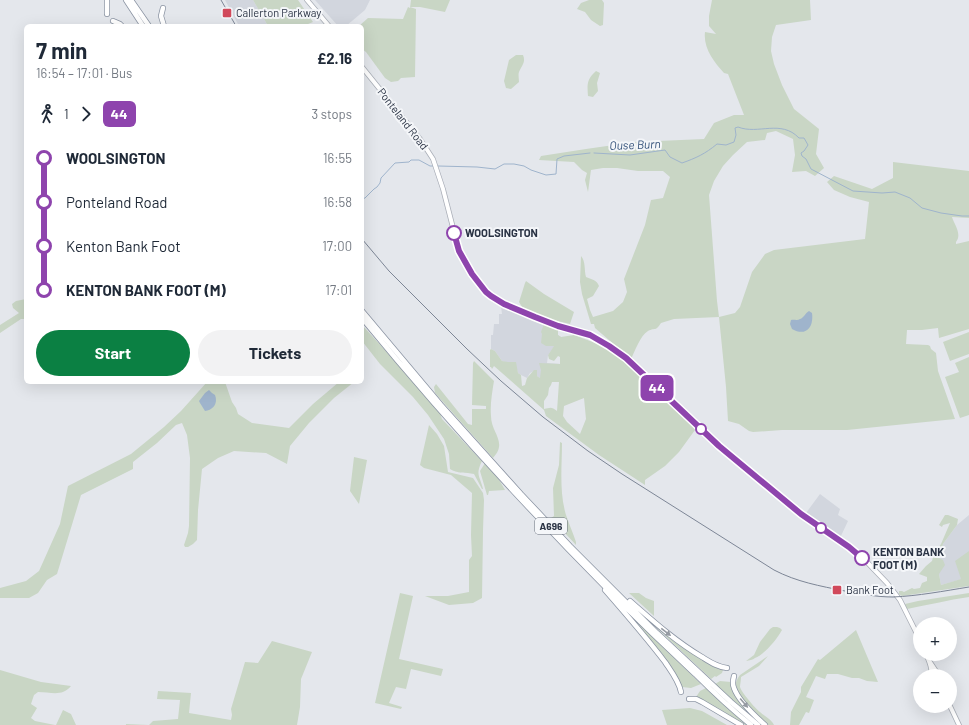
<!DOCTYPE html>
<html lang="en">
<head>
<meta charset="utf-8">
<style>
	:root { --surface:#fff; --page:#f2f2f3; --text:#1f2937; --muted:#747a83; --accent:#0b8043 }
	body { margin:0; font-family:Barlow,sans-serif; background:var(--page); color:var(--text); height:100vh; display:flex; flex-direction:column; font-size:15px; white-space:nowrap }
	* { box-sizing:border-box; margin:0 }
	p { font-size:13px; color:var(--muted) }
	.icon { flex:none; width:22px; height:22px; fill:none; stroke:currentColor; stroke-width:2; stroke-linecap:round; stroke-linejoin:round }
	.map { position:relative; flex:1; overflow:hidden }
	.details { position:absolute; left:24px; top:24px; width:340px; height:360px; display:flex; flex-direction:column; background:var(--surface); border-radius:6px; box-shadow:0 4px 16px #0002 }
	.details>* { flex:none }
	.badge { padding:0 8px; border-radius:6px; font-size:14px; line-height:26px }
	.tools { position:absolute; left:913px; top:617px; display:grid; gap:8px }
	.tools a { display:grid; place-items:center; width:44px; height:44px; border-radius:50%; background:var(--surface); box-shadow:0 4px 16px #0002; font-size:20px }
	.map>.badge { position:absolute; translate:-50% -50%; box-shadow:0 0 0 2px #fff }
	.legs { display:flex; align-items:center; gap:6px; height:44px; padding:0 12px; font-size:13px }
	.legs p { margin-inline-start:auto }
	.head { display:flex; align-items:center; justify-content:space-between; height:68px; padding:0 12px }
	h1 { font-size:22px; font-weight:700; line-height:30px }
	.cta { display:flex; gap:8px; margin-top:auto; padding:8px 12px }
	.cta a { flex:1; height:46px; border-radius:24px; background:var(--accent); color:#fff; font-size:16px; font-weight:700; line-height:46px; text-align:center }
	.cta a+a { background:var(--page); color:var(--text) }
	ul { padding:0 12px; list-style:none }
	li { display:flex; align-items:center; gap:14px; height:44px; font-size:15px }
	li i { display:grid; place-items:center; width:6px; height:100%; margin:0 5px; background:currentColor }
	li i::after { content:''; width:10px; height:10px; margin:-5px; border:3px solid; border-radius:50%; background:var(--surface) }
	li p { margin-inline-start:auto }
	li:first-child i { background:linear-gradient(#0000 50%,currentColor 0) }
	li:last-child i { background:linear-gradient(currentColor 50%,#0000 0) }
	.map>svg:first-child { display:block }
</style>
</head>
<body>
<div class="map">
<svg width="969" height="725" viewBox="0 0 969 725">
	<rect width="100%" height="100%" fill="#e4e7ec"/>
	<path fill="#d2d6de" d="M225,0H253L268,26H239Z
		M315,0H370L365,10L346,26H338Z
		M501,306L522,315L558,330V335L561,337L548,355L547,363L560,364L541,379L537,376L536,370L530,373L527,378L521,375L518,373L516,366L502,361L495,351L491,349V335H493L494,324H499V314H502Z
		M820,494L840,509L838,515L848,521L840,538L828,530L823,524L816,521L806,513Z
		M969,515V585L966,578L941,585L939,574V558L943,544L957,525Z"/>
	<path fill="#c9d6c5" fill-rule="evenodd" d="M253,0H298L313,22L303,26H268Z
		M411,0H450L445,12L420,7H410L416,9L415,77L401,78L398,81L391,82L385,78L366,52L362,49V26H359L368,18L403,19L408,7L410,8Z
		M589,0H602L604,3L603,25L600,26L591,20L585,12L577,9L581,3Z
		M712,0H810L811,20L776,25L772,37L771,51L774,64L782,85L794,109L819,129L816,154L824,168L815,176L806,171L792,172L795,155L793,139L776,131L767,133L765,140L747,142L733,155L723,166L714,181L709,195L717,301L719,317L735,313L740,307L752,272L765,254L774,250L865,239L869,202L850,197L834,190L827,182L834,176L872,189L893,178V162L969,171V218L952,217C955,226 962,234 956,242V244L969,241V329L939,338L938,328L922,330H907L906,344L928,345L930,346L931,349L936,353L938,371L955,419L847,430H782L753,432L749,431L739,424L728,421L726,387L719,317L674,319L661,323C655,332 656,327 648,331C640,336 635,351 631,359L595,328L594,324H591L582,294L580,282L581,256C586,262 584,270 586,277C591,279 597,280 599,286L593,296L587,299L590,310L593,317L613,311L623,302L627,292L624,279L645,225L651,200L663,198L670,177L663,171H638L617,168H603L591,170L588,192L585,180L587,173L582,170L574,162L539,160L541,156L586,149L635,142L704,139L714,123L734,115H744L728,74L724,73C714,62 703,48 705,32L716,34L709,26V16Z
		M516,55H523C526,62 522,65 519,72C518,74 519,79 519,82L511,89L506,88L504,81L509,60Z
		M596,71L600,73L597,83L598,91L593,97L588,96C587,84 587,79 596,71Z
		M526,281L544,294L574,312L570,324L553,320L524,310L519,302L525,283Z
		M26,299V319H21L0,333V325L19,313L13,308L12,304L16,301Z
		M544,324L558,330V335L561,337L574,335L598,344L620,356L628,363L692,425L695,430L679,452L665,466L645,480V485L599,455L546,416L544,410L494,366L492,369L491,367H490V350L491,349L495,351L502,361L508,362H516L518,373L521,375L522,386L525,385L527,378L534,370H537V376L540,378L541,370L539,363L560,364V357L558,356L554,361L549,359L548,355L554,346H546L541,343L542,334L541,332ZM552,382H559L557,411C551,406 550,408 544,409V401L548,395L549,388L551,385ZM584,398L586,419L580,434L567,422L563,416L564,406Z
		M362,325L385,350L440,413L442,419L482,461C475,475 480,476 483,489H482L474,474C466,472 457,474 450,469L449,454L444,439L428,415L413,397L380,364L362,341Z
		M969,332V354L950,361L943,342Z
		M969,357V415L960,418L945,377L959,372L955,363Z
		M474,361L494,381C492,393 490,405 491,416C491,433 508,442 493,458L435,393L434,387L436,384L468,424L472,425V409H486V406L472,405L473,363Z
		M207,382H225L232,402L236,408L238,414L252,423L289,428L313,404L339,382H354L334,398L309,423L290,446L287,464L266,453L234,451L218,458L202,469L198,510L197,540L193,544L188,547H185L184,545L188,533L189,526L190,458L187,435L182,423L176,425L157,443L133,462V469L81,495L57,574L47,580L38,593L29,598H0V588L26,581L39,571L60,524L68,486L131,454L164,427L181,411Z
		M429,425L437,434L444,446L448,472L452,473L473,478L483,493L484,500L483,531L482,598L473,603L449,605L425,596H448L469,592V560L472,556L471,535L472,493L451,475L424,468L420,465Z
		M560,442L562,443C562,466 559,492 566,515C569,524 573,533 576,542V545L551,518L554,516L553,488L559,465Z
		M354,457L367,460L359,504L350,491Z
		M485,463L497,476L505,490L489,491L488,495H487L480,471Z
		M945,515H948L958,519L957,525L943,544L939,558L943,560L945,565L939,574L941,585L961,579L955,561L969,551V586L902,596L899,594V591H902L904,592L912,588L914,589L920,588L922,583L927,581V577L919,574L926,566L932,561L934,554L941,544L950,523L943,525L942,527L939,525Z
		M400,593L413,596L399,659L443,669L441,676L411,669L406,689L396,687L389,703L402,707L401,709L375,703Z
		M629,593H639L646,598L654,601V616Z
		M969,593V597C948,600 928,605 907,609L905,604L918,601Z
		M628,614H629L701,684L691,688L682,687Z
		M645,617L714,666L723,670L722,673L716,677L715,676L711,679L710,678Z
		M773,627H777L780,628L782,630C777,639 765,654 755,658C753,660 749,660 746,661L754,655L760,642L770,629Z
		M856,630L878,682L867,681L859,678H852L838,674H827L825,679L816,676L806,697L814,700L809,713L806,712L799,725H790L791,712L801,692V687L818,659L820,660Z
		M272,641L312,652L301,679L300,707L297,725H126V724L149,725L153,721L178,719L180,700L157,699L158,691L191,693L189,713L231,720L232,715L231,709L245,662L258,663Z
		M768,656L759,666L741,677C741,681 740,684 740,687C742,693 755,708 760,712C765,717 771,719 774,725H768C760,717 738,698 736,687C735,683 737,679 740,675Z
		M0,670L41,682L71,686C62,697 51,692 38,692L34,695L31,704L37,708L31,718L35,721L55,725H0Z
		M720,681L731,682L732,688L762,725L739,706L715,684Z
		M706,688L707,689L748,725H745L719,709L696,697L700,691Z
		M690,708L702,711L727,725H667L662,710Z
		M63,710L71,714L76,725H56Z"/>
	<path fill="#9fb4cc" d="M809,311L812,313C814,327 806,337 792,329L790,324L791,320C794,319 797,321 800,319C804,318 805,313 809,311Z
		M209,390L212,393L215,395C218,403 214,410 205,411L200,403L199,401L205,393Z"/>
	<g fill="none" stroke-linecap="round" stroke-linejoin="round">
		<path stroke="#9fb4cc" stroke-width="1" d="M594,153L630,155L665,150L670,157L682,163C696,158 705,154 717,144L726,145L734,142L736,135L735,128L738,127C758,135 781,119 799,138H804L808,145L804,151L801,153L802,156L806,159L811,169L853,191L882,193L895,192L910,198L922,208L941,213L962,216H969
			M438,166L477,167L495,169L504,164H514L524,166L531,170L546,175L556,174L557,159L564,156L590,153
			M362,199L365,198L374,189L377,187L380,183L381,178L395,163L409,162L411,160H419L430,166H433"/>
		<defs>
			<path id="secondary" d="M307,0L329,26
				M362,67L420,139L433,159L443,189L459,251L472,274L486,291L504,304L515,309L558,326L590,335L609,346L626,358L719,446L801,514L849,547L865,560L887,583L900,600L920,640
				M926,654C929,661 933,669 931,676
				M930,662L936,671L939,673L940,676
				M950,706L959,725"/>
			<path id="trunk" d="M107,0V14
				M126,0L143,26
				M131,0L149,26
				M163,8L161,16L164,26
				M113,21L120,24L122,26
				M362,311L441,405L521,494L570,546L657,633L731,702L758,725
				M362,318C440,413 523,504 610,592C638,620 666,647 695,674C713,692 731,709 751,725
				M605,590C626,614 646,637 665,662C671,671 679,681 681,692
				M630,601C653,621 675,641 702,657C710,662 717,667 727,668
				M734,676C733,680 732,684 734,688C738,700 756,717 765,725
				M689,699H696L702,702L741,725"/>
		</defs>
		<use href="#secondary" stroke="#a9aeb7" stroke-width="5.5"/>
		<use href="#trunk" stroke="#8b94a3" stroke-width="6"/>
		<use href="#secondary" stroke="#fff" stroke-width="4"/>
		<use href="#trunk" stroke="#fff" stroke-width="4.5"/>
		<path stroke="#7d8696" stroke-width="1" d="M221,0L236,26
			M362,239L389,271L467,349L501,381L543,417L588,451L622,474L774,570C797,582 820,586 845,591C861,594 877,597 893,597C918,596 944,591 969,587"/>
	</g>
	<defs><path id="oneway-solid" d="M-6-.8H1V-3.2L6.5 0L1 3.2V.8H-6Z"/></defs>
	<g fill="#959aa2">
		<use href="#oneway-solid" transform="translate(666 632) rotate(38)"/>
		<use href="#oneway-solid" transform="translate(744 703) rotate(50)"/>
	</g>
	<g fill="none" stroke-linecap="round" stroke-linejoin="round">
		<defs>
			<path id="line-1" d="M454,233L459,251L472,274L486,292L491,296L504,304L535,317L558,326L590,335L609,346L626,358L719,446L801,514L849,547L862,558"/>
		</defs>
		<use href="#line-1" stroke="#fff" stroke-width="9"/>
		<use href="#line-1" stroke="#8e44ad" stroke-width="6"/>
	</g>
	<g fill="#d1495b" stroke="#f4f6f9" stroke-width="1.5">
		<rect x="222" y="8" width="10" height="10" rx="2"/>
		<rect x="832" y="585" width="10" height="10" rx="2"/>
	</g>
	<g fill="#fff" stroke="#8e44ad" stroke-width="2">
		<circle cx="454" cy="233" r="7"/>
		<circle cx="701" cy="429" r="5"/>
		<circle cx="821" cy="528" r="5"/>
		<circle cx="862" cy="558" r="7"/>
	</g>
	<g text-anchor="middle" stroke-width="4" stroke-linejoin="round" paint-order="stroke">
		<rect fill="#f4f6f9" stroke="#676e7b" stroke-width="1" x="535" y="518" width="32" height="16" rx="3"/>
		<g font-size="10" font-weight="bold" fill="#2b3445">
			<text x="551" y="530">A696</text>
		</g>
		<g font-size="11" fill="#2b3445" stroke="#f4f6f9" text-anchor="start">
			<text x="236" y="17">Callerton Parkway</text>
			<text x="846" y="594">Bank Foot</text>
		</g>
		<g font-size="11" fill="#2b3445" stroke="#f4f6f9">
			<text transform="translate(403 119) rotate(52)" y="4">Ponteland Road</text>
		</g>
		<g font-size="11" font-weight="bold" fill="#2b3445" stroke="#f4f6f9" text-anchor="start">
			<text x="465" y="237">WOOLSINGTON</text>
			<text x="873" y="556">KENTON BANK<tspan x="873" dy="13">FOOT (M)</tspan></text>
		</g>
		<g font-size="12" font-style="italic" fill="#34527a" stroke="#f4f6f9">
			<text transform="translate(635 145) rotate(-2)" y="4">Ouse Burn</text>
		</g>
	</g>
</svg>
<div class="tools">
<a>+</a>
<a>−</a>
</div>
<b class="badge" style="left:657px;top:388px;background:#8e44ad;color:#fff">44</b>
<section class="details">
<div class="head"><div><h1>7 min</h1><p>16:54 – 17:01 · Bus</p></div><b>£2.16</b></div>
<div class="legs"><svg class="icon" aria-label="walk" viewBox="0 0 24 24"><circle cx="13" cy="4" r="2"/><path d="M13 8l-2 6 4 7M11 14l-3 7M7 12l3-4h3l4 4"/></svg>1<svg class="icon" aria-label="forward" viewBox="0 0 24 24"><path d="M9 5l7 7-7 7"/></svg><b class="badge" style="background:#8e44ad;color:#fff">44</b><p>3 stops</p></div>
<ul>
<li><i style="color:#8e44ad"></i><b>WOOLSINGTON</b><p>16:55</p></li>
<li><i style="color:#8e44ad"></i><span>Ponteland Road</span><p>16:58</p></li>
<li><i style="color:#8e44ad"></i><span>Kenton Bank Foot</span><p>17:00</p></li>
<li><i style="color:#8e44ad"></i><b>KENTON BANK FOOT (M)</b><p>17:01</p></li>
</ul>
<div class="cta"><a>Start</a><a>Tickets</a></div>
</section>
</div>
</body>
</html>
